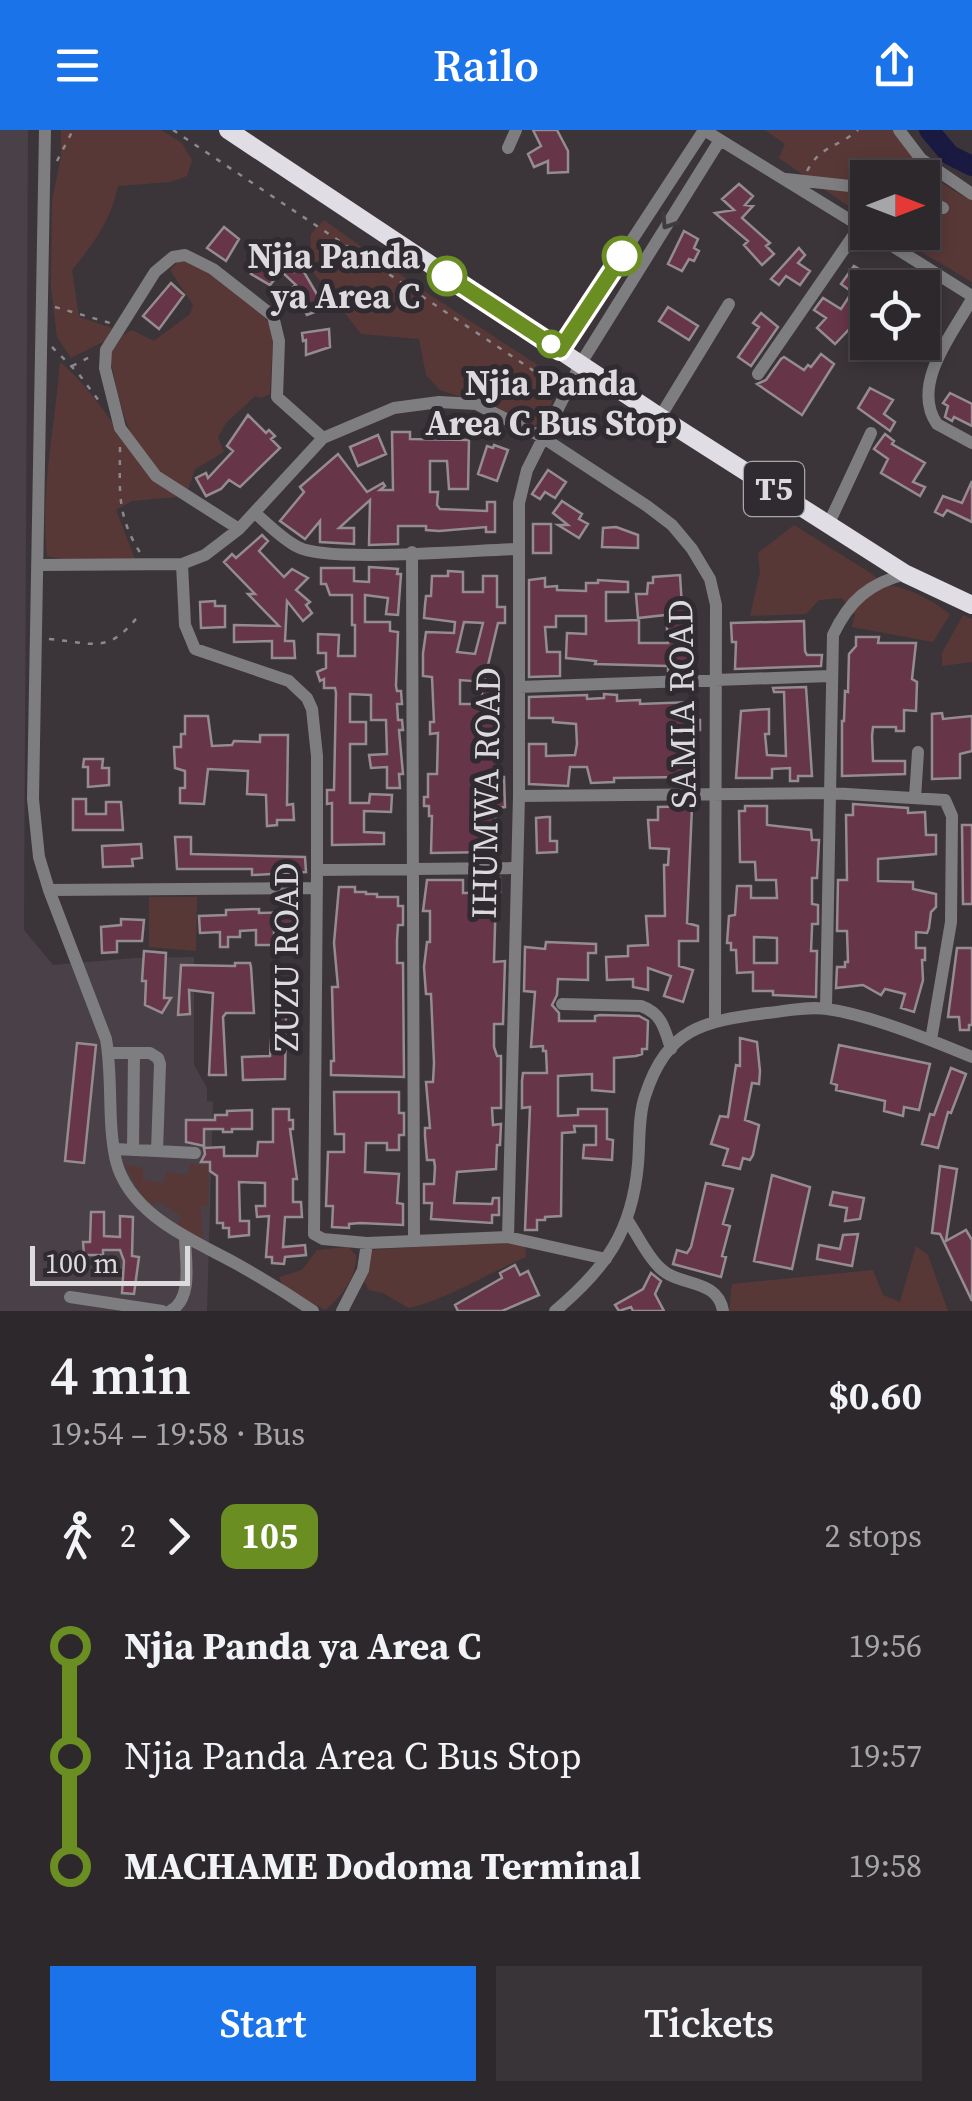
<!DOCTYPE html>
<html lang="en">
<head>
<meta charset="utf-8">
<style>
	:root { --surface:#2c282c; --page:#383438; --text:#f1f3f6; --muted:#a6a6a9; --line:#484448; --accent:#1a73e8 }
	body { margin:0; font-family:"Source Serif 4",serif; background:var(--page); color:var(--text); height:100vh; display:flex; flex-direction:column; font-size:38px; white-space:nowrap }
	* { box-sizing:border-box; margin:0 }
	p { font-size:32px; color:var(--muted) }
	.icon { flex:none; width:55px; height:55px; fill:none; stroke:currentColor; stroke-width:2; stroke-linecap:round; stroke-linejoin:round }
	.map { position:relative; height:1181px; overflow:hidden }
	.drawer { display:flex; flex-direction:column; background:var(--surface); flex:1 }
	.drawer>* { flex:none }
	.badge { padding:0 20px; border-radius:15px; font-size:35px; line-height:65px }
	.needle { width:65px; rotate:90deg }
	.tools { position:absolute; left:850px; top:30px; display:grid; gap:20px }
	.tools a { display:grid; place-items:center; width:90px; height:90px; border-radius:0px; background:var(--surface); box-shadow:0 5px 15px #0003,0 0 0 2px var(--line); font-size:50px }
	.scale { position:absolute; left:30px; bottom:25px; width:160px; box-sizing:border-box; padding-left:10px; border:5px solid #dddadd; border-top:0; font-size:28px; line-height:35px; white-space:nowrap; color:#dddadd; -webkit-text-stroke:8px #302b30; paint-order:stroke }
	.map>.badge { position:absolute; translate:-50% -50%; box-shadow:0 0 0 5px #fff }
	.legs { display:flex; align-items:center; gap:15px; height:110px; padding:0 50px; font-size:32px }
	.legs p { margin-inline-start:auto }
	.overview { display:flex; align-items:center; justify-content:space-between; height:170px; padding:0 50px }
	h1 { font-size:55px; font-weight:600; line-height:75px }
	.action { display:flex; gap:20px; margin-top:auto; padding:20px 50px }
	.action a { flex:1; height:115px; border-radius:0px; background:var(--accent); color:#fff; font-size:40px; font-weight:600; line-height:115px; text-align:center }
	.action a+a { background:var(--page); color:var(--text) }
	ul { padding:0 50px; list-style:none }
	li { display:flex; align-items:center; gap:35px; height:110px; font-size:38px }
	li i { display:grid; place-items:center; width:15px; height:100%; margin:0 12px; background:currentColor }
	li i::after { content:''; width:25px; height:25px; margin:-12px; border:8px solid; border-radius:50%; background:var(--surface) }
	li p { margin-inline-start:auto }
	li:first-child i { background:linear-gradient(#0000 50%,currentColor 0) }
	li:last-child i { background:linear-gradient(currentColor 50%,#0000 0) }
	header { display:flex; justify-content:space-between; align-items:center; height:130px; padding:0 50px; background:var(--accent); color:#fff; font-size:45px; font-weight:600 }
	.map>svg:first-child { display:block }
</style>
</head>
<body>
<header><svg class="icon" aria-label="menu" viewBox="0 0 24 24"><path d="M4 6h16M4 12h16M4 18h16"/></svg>Railo<svg class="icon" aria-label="share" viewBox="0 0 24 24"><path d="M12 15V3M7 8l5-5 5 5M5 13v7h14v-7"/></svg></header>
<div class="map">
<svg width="972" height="1181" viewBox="0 0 972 1181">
	<rect width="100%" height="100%" fill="#3b353a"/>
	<path fill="#4a4048" d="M0,0H28L24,800L53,835L135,828L194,827V935L207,958V971L213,972L207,1181H0Z"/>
	<path fill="#583837" d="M61,0H161L182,13L192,30L187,46L170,52L118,56C111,90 94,113 72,140L79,187L112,198L105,211L71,228L57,207L51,157L52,71L61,27Z
		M765,0H893C914,31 938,55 972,70V152L889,103L922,102V48H868L867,89L779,28L785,14Z
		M324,90L418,157L559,249L552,273L540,294L532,296L491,277L440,260L426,245L419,209L361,204L310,138L311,104Z
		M182,128L192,131L263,179L273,205L270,264L261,268L255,266L226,293L218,307L224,322L195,339L188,360C132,338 119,277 110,225L123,205L132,200L154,211L190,184L193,175L170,140Z
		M60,232C107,271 129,331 177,367L132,371L116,380L135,429L68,430L47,426C40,361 55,297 60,232Z
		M794,395L872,444L882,455C906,455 931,470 950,484L933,512L852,497L855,485L842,468L819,470L806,484L750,486L760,442L758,423Z
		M963,485L972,489V532L942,536V523Z
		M149,767H197L196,821L149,817Z
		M190,1034L209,1035L208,1076H201L203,1109L177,1095L181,1086L157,1071L153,1075L140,1063L125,1035L143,1038V1050L164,1053L166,1042L188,1045Z
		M509,1111L525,1114L526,1127C487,1143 451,1168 409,1178L383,1163L369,1160L362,1148L371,1120Z
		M916,1116L928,1125L948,1181H729L732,1154L873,1140L883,1165L900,1172Z
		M348,1117L356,1125C357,1146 342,1167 325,1180L283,1157L279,1147L302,1140L317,1120Z"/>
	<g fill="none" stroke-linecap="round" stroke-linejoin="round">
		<path stroke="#191941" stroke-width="20" d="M929,0L950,25L972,36"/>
	</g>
	<path fill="#663548" stroke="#948c8e" stroke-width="2.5" fill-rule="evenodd" d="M533,0H557L568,21V42L548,43V31L534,37L528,24L541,16Z
		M739,54L753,66L745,75L753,76L742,88L770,113L766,116L774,124L762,135L744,115L748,111L715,83L734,80L722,69Z
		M224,97L239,109L226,131L207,118Z
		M684,101L698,109L694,118L699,121L694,131L689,129L682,141L668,134Z
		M799,118L805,125L798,133L810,141L800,155L786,146L779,155L771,149Z
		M267,122L294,142L298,137L304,142L325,178L307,185L302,177L299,179L287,161L296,155L281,141L270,155L251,144Z
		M854,136L880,152L876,158H868V187L863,192L859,189L835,214L817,198L826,188L814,180L823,168L841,179L852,162L841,154Z
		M171,153L184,165L159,199L143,186Z
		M668,177L698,196L689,210L659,191Z
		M761,183L778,197L751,236L738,227L759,197L753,193Z
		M329,199L330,217L306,225V210L303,211L302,203Z
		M821,224L834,234L802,285L757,254L766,250L781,229L784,227L804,240L808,235L811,237Z
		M870,258L893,270L884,284L895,292L890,301L858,278Z
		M950,263L972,274V296L954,287L952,291L945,287L948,276L943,273Z
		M248,285L266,303L269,300L275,306L271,309L280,318L240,357L229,350L221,359L206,366L196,348L206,343L208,348L233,321L227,316Z
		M392,302H410V309L469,310L468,359H449L447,331H430V362H438L437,375L440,379L487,381V372H495V402H486V397L439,401L426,400V396H398V414L369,415L370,370L339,398H354V414L320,412V391L305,409L280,391L304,362L300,357L338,324L367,362L383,353L385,356L380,360H393Z
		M885,304L894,311L892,314L925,333L913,352L925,357L920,366L881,343L888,329L874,319Z
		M378,305L386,324L358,336L350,317Z
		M494,315L508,320L497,351L478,344L487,316L493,318Z
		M548,340L566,352L555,368L545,362L540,369L532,364Z
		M972,351V392L947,380L943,386L935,382L943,366L962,373Z
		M562,371L582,384L579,389L588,394L579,408L558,395H568L553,383Z
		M533,394H551V423H533Z
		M616,397L638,405V418L602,417L603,398Z
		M262,405L268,411L259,421L284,447L292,439L308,448L296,460L310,472L306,475L312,483L303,491L287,471L285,511H294L295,528H272V511L234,512V495L279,496L248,464H255L224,432L232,424L236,428Z
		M369,437L398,439L397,444H401L398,485L386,484L388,468L365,465V492H390V501L398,502L396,556L397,561H401L402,574H397L398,590H402L403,600H399L403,644H399L400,658H387V637L371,638L369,625L387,624L386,590H371V565L350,564V592H366V614H350V673H369L370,664L392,665L391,682L364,681V702L384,703V714L332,715V673L327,674V660H334L336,563L335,558H324V549L320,551L317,542L326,538V523H318V504L339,505L338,526H355V495H352V465H330L326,454H321V438H354V451L369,452Z
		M448,441L463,442V462H483V446H497V477H505V493H498L484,552L460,550V574H482V560L499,561L496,647H504L505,677L495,678L496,705L495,712H490V722L431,723L432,686H429V676H424V667H428V644H437L438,603L430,604V592H434L432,547L423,546V523L426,502L454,503L455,492L424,488L425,475L426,466H431L432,446H448ZM464,492L483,493L475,524L457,522Z
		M680,445L682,477H688L690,504H693V541H668V536L595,534L596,531L566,528L567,503L586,504V486H556V497H545L547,522H560V546L529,547V450L545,448V457L557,456V460L586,461V453H598V450L628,452V462H606V491L639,490V513H668L666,485L638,488L636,464H647L648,453H653V447Z
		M215,471V476H225V497L201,498L200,472Z
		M804,491L805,521L807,525H822L821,536L735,539L736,512H732L731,493Z
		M856,507H879L878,513H916L912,549L917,552L916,581L904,580V601H896V597H873L872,606L873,631H905V644L842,646V591H844L845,561L848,562L849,524L856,516Z
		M806,557L812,646H798V651H790V638L772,639V648H736L741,581L769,579V604H765L767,625L786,626L784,562H774L773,558Z
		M604,564L617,565V571L640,570V574L692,572V590H700V600H696V617H691L692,643L683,647L614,648V652L591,653L587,637H570L568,656L529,654V614H546V626L575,625L577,614L576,594L553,592V588H529V567L587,565V569L604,568Z
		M942,583L943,589L972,586V621L960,624V648L932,649V584Z
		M185,586H208L212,616L232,615L234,611L260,612V605H288L287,675L293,674L294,690H277V695L267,696L266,665L247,664L248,641L208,639L204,674L180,673V658H185V641L175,638L174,617H181V604H185Z
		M84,629H103L102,638H109V655L88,657V637H83Z
		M73,669H86V684H106V672H121L123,700H73Z
		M853,674L908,678V683L925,682L926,705H936V724L878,729V751L913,752V759L936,764V777L931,782L929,798L927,803L916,802V818H925V830H922L923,850L914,882L901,878L905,864L885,859L881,865L863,855L836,858L837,837H845V832H848L847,801H837L838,750H847L846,685H853Z
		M692,676L687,793L698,796V811H679V836L693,840L683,872L664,866L671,846L648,838V860L633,857V849L607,850L606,827L628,826V816L648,815L646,786H665L664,735H668L669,719L650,718L648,690H658V677Z
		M745,676H767V695L811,700L812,710H819L817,748H812V774L818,775V794H812V798L811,821H817L816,867L773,865V861H753V842L737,843L736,820H731V813H727L729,786L735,785L737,756H751V768H777L776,750H756L755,732H740L739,681H745ZM754,807L777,808V833H754Z
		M546,687H550V711H557V722L537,723L536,688Z
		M962,695H972V774H963Z
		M175,707H191V724L305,727L306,742L252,745V739H177Z
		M141,714L142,728L132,729L133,736L103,737L102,716Z
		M481,748H500V762H496L494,832L505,831L503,894H494V917L497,926H501V978H492L493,995L501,994L500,1015H497L496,1039L457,1042L454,1073L492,1074L493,1068H499V1085H492V1093L431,1089L432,1073H424V1054H434L435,1037L434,1030H427L425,1006V998H430L426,952H433L434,933L431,864H426L424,837L427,812H430V781H423L427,750H463V763H481Z
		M339,757H355V762H366V764H377V767H398V776H403V795H398L397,810V833H403L404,947L331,945V931H334L332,857H338L334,813Z
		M259,779V783L299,782V797L274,798V815H256V800L240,801V807H228V817H220V802L200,803L199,786L226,785V780Z
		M121,789L144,790L142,811H117V822L102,823L101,797L121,795Z
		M546,812L596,814V823H588V850L558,849L557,865L552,875L559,883V891H595V886L600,885L639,886L648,891L647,919H642V924L636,926L614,928V962L592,960V944L558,946V986L578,985V979H607V1009L613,1010L612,1030L583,1028L584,1015H596V996H574L575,1002L562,1003L561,1086L545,1087V1090H537V1100H525L530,977L522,978V951L523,943H547L546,921H543V916L531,917L535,862L524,861L525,817L545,819Z
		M957,818H972V895H969V900H960L959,887H948Z
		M144,821L166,823L164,868H171L162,883L145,875L146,851H142Z
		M235,833H250L251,837L254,883H226L223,887L226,945H209L213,863L189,860L190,884L178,885L181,835L235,836Z
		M273,881H286L285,949L243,950L242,927L270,926Z
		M740,908L757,912L760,941L759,954L752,953L745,990L759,995L753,1025L750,1030L743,1028L740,1039L723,1035L728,1019L711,1014L720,986L728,987L736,935L740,936Z
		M77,913L96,915L84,1033L65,1031Z
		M839,915L930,934L919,980L904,977L903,986L884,981L885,971L836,960L837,955L831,953Z
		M951,938L966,944L951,983L948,982L938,1018L922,1014L930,984L934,985Z
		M334,962H399V983H404V1005H399V1020H387V1013H366L365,1042L399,1044L397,1073L403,1074V1095L360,1093L349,1094V1098L332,1097L333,1076H326L328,1022H344V1004H335Z
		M273,979H289V990H293V999H290L297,1049H293V1072H301L302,1087H285L283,1117L305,1115L306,1125L285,1127L284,1134L272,1133V1127H266L269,1086L257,1087L256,1076H265V1053L239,1052L240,1091H249V1105L229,1107V1098H223V1093H217V1046L210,1041V1032H201L205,1024L204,1018L224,1017V1026H257L258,1012H273Z
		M252,980V999H232V1002H223V999H204V1016L186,1012V990H215V985H227V981Z
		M940,1036L957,1039L946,1111L966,1100L972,1110V1171L940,1104L932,1103Z
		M772,1045L810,1057L792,1139L754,1131Z
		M706,1053L733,1059L723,1094L730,1096L722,1126L726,1127L721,1147L673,1134L677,1120L687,1123L691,1117Z
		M833,1062L864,1068L860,1089L845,1091L847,1078L830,1075Z
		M91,1082H104V1106L120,1107V1086L133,1087L132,1126L139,1127L134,1164L122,1163L124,1131L120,1120H103V1125H84L83,1112H90Z
		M858,1104L852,1136L817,1129L819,1115L840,1119L843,1105Z
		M515,1135L520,1145L528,1141L539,1165L502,1181H458L455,1175L502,1148L500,1143Z
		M651,1143L661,1151L655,1164L664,1181H633L631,1177L619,1181L615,1175L643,1159Z"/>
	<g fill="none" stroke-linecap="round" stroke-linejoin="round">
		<path stroke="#8d888c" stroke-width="2.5" stroke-dasharray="5 8" stroke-linecap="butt" d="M173,0L555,255
			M57,31L73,0
			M807,41C821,15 837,18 858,0
			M55,177L110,193
			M52,217L78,243L102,275
			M72,236L92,226
			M120,317C120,361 116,385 141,424
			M49,509C94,513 108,525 139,485"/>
		<path stroke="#7e7d80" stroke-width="12" d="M45,0L33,669L39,727L49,760L106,909C113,949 107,992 116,1031C130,1085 191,1109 235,1133C262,1148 288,1164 313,1181
			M704,0L868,101
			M899,0L921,29L972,64
			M508,18L516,0
			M786,49L868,58
			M922,68L943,78
			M870,102L972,166
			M972,169C953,203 910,255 937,294L972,313
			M560,220L704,0
			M758,244L860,96
			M660,287L729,174
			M255,383C268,394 282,409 298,417C326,433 475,420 516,419
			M829,393L871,303
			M239,399L156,346L120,298L105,238L106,220L155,142L173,127L185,125L213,139L273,186L279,211L277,267L323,308
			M412,422L414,1109
			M182,434L185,495L195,519L289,551L307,568L312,579L317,626V740L314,1104L323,1109L367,1113L508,1107L606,1129
			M39,435L182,434L205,425L239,399L323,308L394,278L439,272L476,274L542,307L647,376L672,395L692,419L710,449L716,475L715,890
			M519,557L830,546
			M519,666L831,663L945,670L952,686L951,792L931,910
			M915,668L918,622
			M317,740L516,738
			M49,760L317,758
			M562,874L641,876C662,883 665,900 671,919
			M826,878L833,505C849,471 869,453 906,444
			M108,923H150L158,928L160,934L157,1021L114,1019
			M133,1019L134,923
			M157,1021L195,1023
			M628,1091C638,1106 647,1126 660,1138C679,1157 718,1148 723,1181
			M508,1107L519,666V373L527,340L581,233L720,10
			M70,1167L162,1181
			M170,1181C194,1169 185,1129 185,1106
			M342,1181L363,1140L367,1113
			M555,1181C606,1138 632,1102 638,1034C640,1012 638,987 645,966C667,898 703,891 767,883C786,881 808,876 827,879C870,885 931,910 972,927"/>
		<path stroke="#e0dde4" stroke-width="18" d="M228,0L660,287L906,444L972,475"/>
	</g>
	<defs><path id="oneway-chevron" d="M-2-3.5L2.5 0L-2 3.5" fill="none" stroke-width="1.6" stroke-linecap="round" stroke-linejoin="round" transform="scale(2.5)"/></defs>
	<use stroke="#403b40" href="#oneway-chevron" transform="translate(668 92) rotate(123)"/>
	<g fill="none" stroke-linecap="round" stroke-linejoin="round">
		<defs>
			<path id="line-1" d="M447,146L560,220L622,126"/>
		</defs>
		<use href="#line-1" stroke="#fff" stroke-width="22"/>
		<use href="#line-1" stroke="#6b8e23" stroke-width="15"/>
	</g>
	<g fill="#fff" stroke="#6b8e23" stroke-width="5">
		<circle cx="622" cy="126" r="18"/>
		<circle cx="447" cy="146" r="18"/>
		<circle cx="551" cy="214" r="12"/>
	</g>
	<g text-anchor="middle" stroke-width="10" stroke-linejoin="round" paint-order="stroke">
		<rect fill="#302b30" stroke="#a9a6a9" stroke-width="2.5" x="744" y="332" width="60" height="54" rx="8"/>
		<g font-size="32" font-weight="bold" fill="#dddadd">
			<text x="774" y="370">T5</text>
		</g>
		<g font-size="35" font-weight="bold" fill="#dddadd" stroke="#302b30" text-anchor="end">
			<text x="420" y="138">Njia Panda<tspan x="420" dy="40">ya Area C</tspan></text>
			<text x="551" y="265" text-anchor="middle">Njia Panda<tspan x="551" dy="40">Area C Bus Stop</tspan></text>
		</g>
		<g font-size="35" fill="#dddadd" stroke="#302b30">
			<text transform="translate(682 574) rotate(-91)" y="12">SAMIA ROAD</text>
			<text transform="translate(486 663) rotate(-89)" y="12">IHUMWA ROAD</text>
			<text transform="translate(286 827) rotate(-90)" y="12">ZUZU ROAD</text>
		</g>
	</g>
</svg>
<div class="tools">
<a><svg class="needle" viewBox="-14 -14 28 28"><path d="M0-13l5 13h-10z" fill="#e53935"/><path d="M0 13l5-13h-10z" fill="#a6a6a9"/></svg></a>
<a><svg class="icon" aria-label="locate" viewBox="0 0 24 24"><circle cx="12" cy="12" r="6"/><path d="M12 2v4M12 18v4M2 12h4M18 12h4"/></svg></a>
</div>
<div class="scale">100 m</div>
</div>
<section class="drawer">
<div class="overview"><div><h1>4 min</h1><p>19:54 – 19:58 · Bus</p></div><b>$0.60</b></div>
<div class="legs"><svg class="icon" aria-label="walk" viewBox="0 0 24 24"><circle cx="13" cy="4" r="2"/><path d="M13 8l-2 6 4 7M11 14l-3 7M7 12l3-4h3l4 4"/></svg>2<svg class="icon" aria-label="forward" viewBox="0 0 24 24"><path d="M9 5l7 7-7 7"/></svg><b class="badge" style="background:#6b8e23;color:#fff">105</b><p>2 stops</p></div>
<ul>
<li><i style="color:#6b8e23"></i><b>Njia Panda ya Area C</b><p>19:56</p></li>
<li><i style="color:#6b8e23"></i><span>Njia Panda Area C Bus Stop</span><p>19:57</p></li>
<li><i style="color:#6b8e23"></i><b>MACHAME Dodoma Terminal</b><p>19:58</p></li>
</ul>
<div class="action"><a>Start</a><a>Tickets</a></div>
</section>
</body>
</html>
